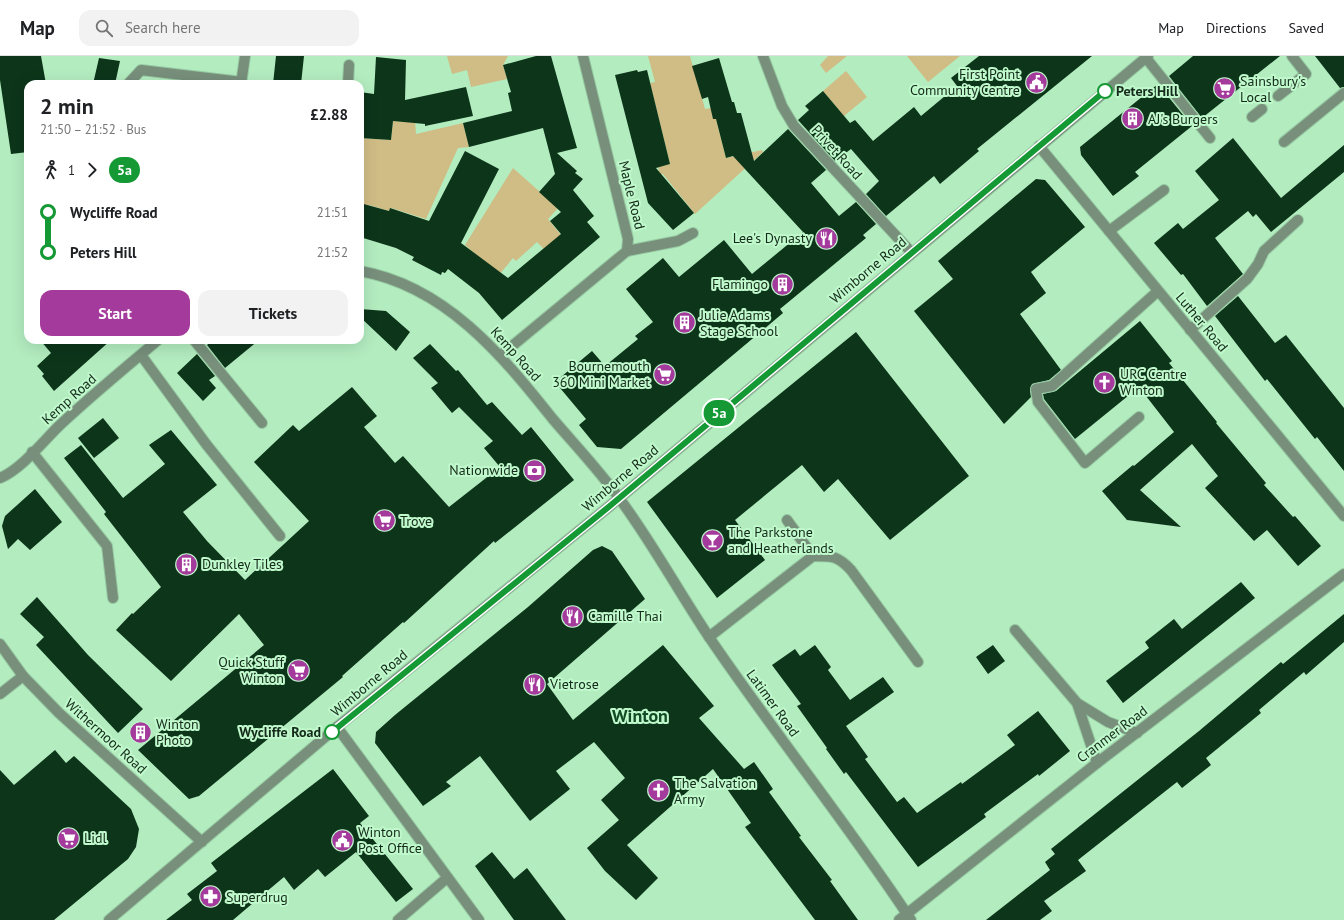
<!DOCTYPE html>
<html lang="en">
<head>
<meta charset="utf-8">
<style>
	:root { --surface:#fff; --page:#f2f2f2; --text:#202124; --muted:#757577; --line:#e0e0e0; --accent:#a43a9c }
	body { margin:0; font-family:"PT Sans",sans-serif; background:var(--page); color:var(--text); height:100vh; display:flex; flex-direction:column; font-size:15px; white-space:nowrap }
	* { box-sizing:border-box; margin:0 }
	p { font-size:13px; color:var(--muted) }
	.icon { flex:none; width:22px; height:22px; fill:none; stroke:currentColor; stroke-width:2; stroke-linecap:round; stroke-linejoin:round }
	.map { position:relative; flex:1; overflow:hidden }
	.details { position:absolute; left:24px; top:24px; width:340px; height:264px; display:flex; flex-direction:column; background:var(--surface); border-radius:12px; box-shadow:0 4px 16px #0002 }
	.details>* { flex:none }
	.badge { padding:0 8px; border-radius:13px; font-size:14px; line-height:26px }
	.map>.badge { position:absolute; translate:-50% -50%; box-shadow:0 0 0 2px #fff }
	.legs { display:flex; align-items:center; gap:6px; height:44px; padding:0 16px; font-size:13px }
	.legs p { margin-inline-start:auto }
	.headline { display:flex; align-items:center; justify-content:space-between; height:68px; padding:0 16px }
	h1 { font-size:22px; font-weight:800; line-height:30px }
	.action { display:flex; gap:8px; margin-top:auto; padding:8px 16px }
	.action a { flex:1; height:46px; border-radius:12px; background:var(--accent); color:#fff; font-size:16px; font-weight:800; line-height:46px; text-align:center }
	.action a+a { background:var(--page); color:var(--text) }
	ul { padding:0 16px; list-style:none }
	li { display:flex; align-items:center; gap:14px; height:40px; font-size:15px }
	li i { display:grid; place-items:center; width:6px; height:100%; margin:0 5px; background:currentColor }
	li i::after { content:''; width:10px; height:10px; margin:-5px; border:3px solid; border-radius:50%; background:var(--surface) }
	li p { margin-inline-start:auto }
	li:first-child i { background:linear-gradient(#0000 50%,currentColor 0) }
	li:last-child i { background:linear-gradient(currentColor 50%,#0000 0) }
	header { display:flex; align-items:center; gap:24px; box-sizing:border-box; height:56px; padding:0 20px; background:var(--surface); border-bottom:1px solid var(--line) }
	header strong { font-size:19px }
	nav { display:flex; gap:22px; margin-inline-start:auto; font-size:14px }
	.search { width:280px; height:36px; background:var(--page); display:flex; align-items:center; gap:10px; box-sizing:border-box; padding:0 14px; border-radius:12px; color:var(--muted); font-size:15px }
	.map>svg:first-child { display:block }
</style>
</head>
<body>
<header>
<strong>Map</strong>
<div class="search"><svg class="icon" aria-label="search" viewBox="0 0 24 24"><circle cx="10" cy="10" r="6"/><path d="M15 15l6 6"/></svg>Search here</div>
<nav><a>Map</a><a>Directions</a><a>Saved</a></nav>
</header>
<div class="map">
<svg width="1344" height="864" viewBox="0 0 1344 864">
	<rect width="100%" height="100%" fill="#b3ecbf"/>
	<path fill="#d0bc85" d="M447,0H508L503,9L507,23L471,31L467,14L452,18Z
		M648,0H690L705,53L711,52L713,63H716L726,102L762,94L763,96L695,158L663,118L660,119L658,111L670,108L650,27L655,26Z
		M828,0H847L826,17L820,9Z
		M907,0H960L928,26Z
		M846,15L867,41L844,60L823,35Z
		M407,50L414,51L416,78L463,67L469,91L458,92L426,163L391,152L389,155L369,149L366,159L360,147V82L391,84L393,65L406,66Z
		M513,112L558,152L548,163L561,179L544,193L537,186L516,205L513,202L499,219L465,189Z"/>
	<path fill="#0c351a" d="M0,0H41L46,28H28V96L11,98L0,24Z
		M276,0H304L301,28H273Z
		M536,0H551L577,92L557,97L577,115L575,117L583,123L573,134L594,160L587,166L600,181L502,264L479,237L448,213L445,217L442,216L441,219L412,204L414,201L396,192L360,181V147L389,155L390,152L429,165L465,95L499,113L461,187L508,222L561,178L550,165L561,156L539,136L555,118L543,72L469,91L463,67L512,55L508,37L511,36L503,9Z
		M979,0H1092L977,93L979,95L940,128L934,120L886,160L866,138L879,125L851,93L835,105L798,64L809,54L805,50L823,35L850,67L855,64L873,85L914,51L921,60L957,30L951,22Z
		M1193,0H1280L1202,62L1169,20Z
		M1315,0H1344V31L1340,32Z
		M376,1L406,4L405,44L466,31L473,60L425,70V68L393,65L391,84L360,82V36L374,38Z
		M99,2L120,5L115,28H93Z
		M719,2L732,46H734L737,57H741L754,105L788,73L826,114L811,127L839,160L856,146L876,168L863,179L866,182L780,253L783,257L621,393L597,391L579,369L586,363L555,326L592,295L605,310L638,283L635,280L653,266L626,233L663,202L679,221L724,184L752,218L803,176L733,100L726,102L716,63H713L708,41L702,43L692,10Z
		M637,14L638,16L647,14L670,108L656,112L694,157L673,174L648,147L615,19Z
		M1158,28L1192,70L1135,116L1139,120L1113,140L1081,99L1080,91Z
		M1233,82L1281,142L1344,89V116L1271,176L1256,158L1253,161L1248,155L1215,182L1243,218L1207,250L1183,218L1181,219L1154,187L1178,167L1183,173L1219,144L1195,115Z
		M1036,123L1045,124L1085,171L1031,216L1046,237L1020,258L1061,314L1049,324L1032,328L1030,334L1031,341L1004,368L914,255L953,223L938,205Z
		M1238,240L1275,287L1286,279L1344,352V415L1317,381L1315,383L1267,323L1265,325L1215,260Z
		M360,253L386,255L410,276L396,295L360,261Z
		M1140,265L1172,305L1169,307L1217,366L1216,367L1266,427L1264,429L1293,461L1295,460L1321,490L1298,510L1267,474L1254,485L1205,432L1218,420L1192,388L1140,434L1181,471L1127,464L1102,435L1133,409L1134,410L1174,376L1139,331L1075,383L1044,343L1043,338L1056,335Z
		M856,276L969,420L890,484L838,423L824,436L802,409L735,464L765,504L717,542L647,446Z
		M40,284H111L54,335L42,320L44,318L37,310L51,297Z
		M213,284H259L225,312L207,289Z
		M430,288L456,315L458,314L487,349L492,346L522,379L531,371L574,424L495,487L494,485L404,567L403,566L342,620L343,621L199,740L189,743L138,694L264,589L239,558L171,625L116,574L132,557L133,558L161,531L104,458L106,456L64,402L81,389L123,442L165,408L149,389L171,374L217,429L183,456L207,485L245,524L309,465L254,406L293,369L299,375L352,331L377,360L364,371L395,407L403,400L449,451L500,411L484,392L493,385L459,351L452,357L431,332L438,327L413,302Z
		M197,298L215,320L209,324L216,332L203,345L177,317Z
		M103,362L119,382L94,402L78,382Z
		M35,433L62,466L30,494L18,483L8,493L2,470L5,460Z
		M602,490L612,495L645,543L547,628L573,664L663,589L714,650L699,662L744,713L754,706L773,733L769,736L801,780L799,781L832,824L830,825L858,864H815L745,771L751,767L713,713L627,789L658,822L636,844L605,815L587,792L619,764L601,744L625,722L594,686L556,715L570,733L530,765L480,700L446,726L451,730L423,750L375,687L376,676L395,659L528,551L593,494Z
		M1241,526L1255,542L1123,647L1106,625L1149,592L1145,586L1174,563L1182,573Z
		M37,541L88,599L143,653L118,677L36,589L44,581L20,558Z
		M1344,558V586L1306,619L1304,616L1259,654L1261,657L1206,702L1211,709L1182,732L1177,726L1078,804L1086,815L1044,845L1052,855L1040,864H986L1050,814L1045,806L1055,798L1051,793L1199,675L1281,606L1283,608Z
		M815,589L831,611L828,614L850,644L883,621L894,636L846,670L868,701L865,703L897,746L904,741L917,757L961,726L962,728L1015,689L1007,679L1038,655L1070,695L1039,720L1038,718L984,758L986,761L918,811L846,716L844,718L826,693L827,692L797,650L801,648L772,609L795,593L800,600Z
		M993,589L1005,605L988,618L976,601Z
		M55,694L66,707L74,700L131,753L139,773L136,791L128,803L54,864H0V714L14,729Z
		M333,713L369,760L360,767L413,833L396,846L356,796L325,821L318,813L294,834L284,821L233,864H166L192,844L187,838L217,815L211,807Z
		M492,796L514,823L527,812L566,864H514L475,810Z"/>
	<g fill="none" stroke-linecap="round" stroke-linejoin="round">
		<defs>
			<path id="service" d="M1146,2L1210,82
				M128,28L141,14L242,26
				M348,28L349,9
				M1278,40L1306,18L1292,0
				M1252,61L1262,53
				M1284,86L1344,37
				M1109,175L1164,134
				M627,195L678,185L693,177
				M1190,274L1247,223L1258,208L1264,195L1298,164
				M194,284L262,367
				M141,299L206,388L280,480
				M1139,361L1085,407L1038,346L1036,333L1052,330L1158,235
				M32,396L107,490L113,542
				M813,500C833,500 838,500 851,514L918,606
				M1015,574L1077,647L1108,666L1137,677
				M709,581L813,500L787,464
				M0,638L23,620
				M1077,647L1097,707
				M398,864L447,822"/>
			<path id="minor" d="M763,0L782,50L794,70L911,196
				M241,28L245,0
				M1039,90L1344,460
				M360,215C445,230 501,298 552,362C574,388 599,414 619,442C652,486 678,535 709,581C774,677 847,767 911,864
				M500,300L627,195L628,183L583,0
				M0,422C22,413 44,384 61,368C92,339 125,312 158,284
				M337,671L479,864
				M899,864L1097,707L1344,518"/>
			<path id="tertiary" d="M0,588L23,620L59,657L202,786
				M109,864L337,671L611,449L1148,0"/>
		</defs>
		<use href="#service" stroke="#96c9a1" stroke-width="12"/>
		<use href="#minor" stroke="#96c9a1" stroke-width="12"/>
		<use href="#tertiary" stroke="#96c9a1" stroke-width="12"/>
		<use href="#service" stroke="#788f7c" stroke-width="10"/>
		<use href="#minor" stroke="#788f7c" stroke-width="10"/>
		<use href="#tertiary" stroke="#788f7c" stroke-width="10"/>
	</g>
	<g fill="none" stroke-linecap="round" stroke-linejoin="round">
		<defs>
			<path id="line-1" d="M332,676L611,449L1105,35"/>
		</defs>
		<use href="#line-1" stroke="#fff" stroke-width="9"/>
		<use href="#line-1" stroke="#149934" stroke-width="6"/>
	</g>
	<defs>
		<symbol id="civic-disc" viewBox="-11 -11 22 22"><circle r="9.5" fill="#a43a9c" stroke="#c0f9cc"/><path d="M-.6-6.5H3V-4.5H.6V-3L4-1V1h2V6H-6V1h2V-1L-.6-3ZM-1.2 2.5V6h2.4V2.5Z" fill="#fff"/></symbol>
		<symbol id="supermarket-disc" viewBox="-11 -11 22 22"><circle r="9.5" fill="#a43a9c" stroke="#c0f9cc"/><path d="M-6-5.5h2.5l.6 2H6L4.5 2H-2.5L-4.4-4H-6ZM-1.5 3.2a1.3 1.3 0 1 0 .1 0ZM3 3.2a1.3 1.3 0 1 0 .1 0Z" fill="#fff"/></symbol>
		<symbol id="building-disc" viewBox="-11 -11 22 22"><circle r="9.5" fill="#a43a9c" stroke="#c0f9cc"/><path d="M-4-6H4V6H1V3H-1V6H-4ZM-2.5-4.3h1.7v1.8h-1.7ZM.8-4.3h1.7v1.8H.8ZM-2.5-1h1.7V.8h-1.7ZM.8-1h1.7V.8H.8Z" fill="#fff"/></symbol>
		<symbol id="restaurant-disc" viewBox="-11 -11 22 22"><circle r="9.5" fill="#a43a9c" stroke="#c0f9cc"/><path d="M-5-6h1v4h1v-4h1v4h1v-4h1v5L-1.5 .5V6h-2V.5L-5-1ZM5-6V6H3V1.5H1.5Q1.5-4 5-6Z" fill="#fff"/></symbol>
		<symbol id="church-disc" viewBox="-11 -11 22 22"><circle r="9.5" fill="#a43a9c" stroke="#c0f9cc"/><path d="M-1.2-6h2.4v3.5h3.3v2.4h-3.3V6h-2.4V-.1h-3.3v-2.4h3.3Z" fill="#fff"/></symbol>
		<symbol id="bank-disc" viewBox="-11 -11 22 22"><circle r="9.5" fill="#a43a9c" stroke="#c0f9cc"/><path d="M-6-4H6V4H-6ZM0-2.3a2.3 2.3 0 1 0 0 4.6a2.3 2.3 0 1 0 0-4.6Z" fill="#fff"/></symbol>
		<symbol id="bar-disc" viewBox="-11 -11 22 22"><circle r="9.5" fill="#a43a9c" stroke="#c0f9cc"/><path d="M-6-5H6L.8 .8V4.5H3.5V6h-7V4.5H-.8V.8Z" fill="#fff"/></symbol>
		<symbol id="pharmacy-disc" viewBox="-11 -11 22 22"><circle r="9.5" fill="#a43a9c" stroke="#c0f9cc"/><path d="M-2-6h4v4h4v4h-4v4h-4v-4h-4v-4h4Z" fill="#fff"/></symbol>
	</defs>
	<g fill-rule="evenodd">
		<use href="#civic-disc" x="1024" y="14" width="25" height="25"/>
		<use href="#supermarket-disc" x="1212" y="20" width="25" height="25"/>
		<use href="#building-disc" x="1120" y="50" width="25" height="25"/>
		<use href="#restaurant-disc" x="814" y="170" width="25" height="25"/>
		<use href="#building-disc" x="770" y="216" width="25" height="25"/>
		<use href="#building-disc" x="672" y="254" width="25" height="25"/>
		<use href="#supermarket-disc" x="652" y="306" width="25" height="25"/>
		<use href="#church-disc" x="1092" y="314" width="25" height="25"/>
		<use href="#bank-disc" x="522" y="402" width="25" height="25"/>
		<use href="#supermarket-disc" x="372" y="452" width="25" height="25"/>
		<use href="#bar-disc" x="700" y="472" width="25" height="25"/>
		<use href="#building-disc" x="174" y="496" width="25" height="25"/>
		<use href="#restaurant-disc" x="560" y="548" width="25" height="25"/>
		<use href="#supermarket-disc" x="286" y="602" width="25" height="25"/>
		<use href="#restaurant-disc" x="522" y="616" width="25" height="25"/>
		<use href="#building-disc" x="128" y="664" width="25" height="25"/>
		<use href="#church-disc" x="646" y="722" width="25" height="25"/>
		<use href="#supermarket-disc" x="56" y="770" width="25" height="25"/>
		<use href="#civic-disc" x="330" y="772" width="25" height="25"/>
		<use href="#pharmacy-disc" x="198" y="828" width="25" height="25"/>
	</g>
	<g fill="#fff" stroke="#149934" stroke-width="2">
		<circle cx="1105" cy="35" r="7"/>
		<circle cx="332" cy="676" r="7"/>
	</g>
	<g text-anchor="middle" stroke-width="4" stroke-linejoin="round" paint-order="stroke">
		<g font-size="14" fill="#142a1a" stroke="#c0f9cc" text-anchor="start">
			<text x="1020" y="23" text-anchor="end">First Point<tspan x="1020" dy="16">Community Centre</tspan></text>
			<text x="1240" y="30">Sainsbury's<tspan x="1240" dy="16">Local</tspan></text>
			<text x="1148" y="68">AJ's Burgers</text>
			<text x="812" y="187" text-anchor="end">Lee's Dynasty</text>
			<text x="768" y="233" text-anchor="end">Flamingo</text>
			<text x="700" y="264">Julie Adams<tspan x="700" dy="16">Stage School</tspan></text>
			<text x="650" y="315" text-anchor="end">Bournemouth<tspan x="650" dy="16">360 Mini Market</tspan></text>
			<text x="1120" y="323">URC Centre<tspan x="1120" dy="16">Winton</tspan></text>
			<text x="518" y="419" text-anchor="end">Nationwide</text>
			<text x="400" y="470">Trove</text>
			<text x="728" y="481">The Parkstone<tspan x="728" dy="16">and Heatherlands</tspan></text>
			<text x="202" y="513">Dunkley Tiles</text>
			<text x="588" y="565">Camille Thai</text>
			<text x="284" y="611" text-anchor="end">Quick Stuff<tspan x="284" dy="16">Winton</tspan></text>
			<text x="550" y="633">Vietrose</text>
			<text x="156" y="673">Winton<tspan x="156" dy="16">Photo</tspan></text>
			<text x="674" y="732">The Salvation<tspan x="674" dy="16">Army</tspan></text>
			<text x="358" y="781">Winton<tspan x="358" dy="16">Post Office</tspan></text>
			<text x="84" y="787">Lidl</text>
			<text x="226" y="846">Superdrug</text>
		</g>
		<g font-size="14" font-weight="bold" fill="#142a1a" stroke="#c0f9cc" text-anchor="start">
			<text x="1116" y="40">Peters Hill</text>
			<text x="321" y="681" text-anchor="end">Wycliffe Road</text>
		</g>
		<g font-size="14" fill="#142a1a" stroke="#c0f9cc">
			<text transform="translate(837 96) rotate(48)" y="5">Privet Road</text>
			<text transform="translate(632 139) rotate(76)" y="5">Maple Road</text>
			<text transform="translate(868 214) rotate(-40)" y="5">Wimborne Road</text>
			<text transform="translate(1202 266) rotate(50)" y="5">Luther Road</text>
			<text transform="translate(516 298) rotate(48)" y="5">Kemp Road</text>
			<text transform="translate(69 343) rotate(-42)" y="5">Kemp Road</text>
			<text transform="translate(620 422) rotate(-40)" y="5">Wimborne Road</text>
			<text transform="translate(369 627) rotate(-40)" y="5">Wimborne Road</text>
			<text transform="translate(773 647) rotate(54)" y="5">Latimer Road</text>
			<text transform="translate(1112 678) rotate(-37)" y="5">Cranmer Road</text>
			<text transform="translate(106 680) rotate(42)" y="5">Withermoor Road</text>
		</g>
		<g font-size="18" font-weight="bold" fill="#134a26" stroke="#c0f9cc">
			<text x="640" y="666">Winton</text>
		</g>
	</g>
</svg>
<b class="badge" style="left:719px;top:357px;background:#149934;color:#fff">5a</b>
<section class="details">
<div class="headline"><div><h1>2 min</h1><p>21:50 – 21:52 · Bus</p></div><b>£2.88</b></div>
<div class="legs"><svg class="icon" aria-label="walk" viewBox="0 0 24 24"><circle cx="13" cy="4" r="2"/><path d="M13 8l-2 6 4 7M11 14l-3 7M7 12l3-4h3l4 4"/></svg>1<svg class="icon" aria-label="forward" viewBox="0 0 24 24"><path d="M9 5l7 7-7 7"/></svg><b class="badge" style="background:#149934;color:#fff">5a</b></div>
<ul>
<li><i style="color:#149934"></i><b>Wycliffe Road</b><p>21:51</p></li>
<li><i style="color:#149934"></i><b>Peters Hill</b><p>21:52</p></li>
</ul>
<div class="action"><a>Start</a><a>Tickets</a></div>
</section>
</div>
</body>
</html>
